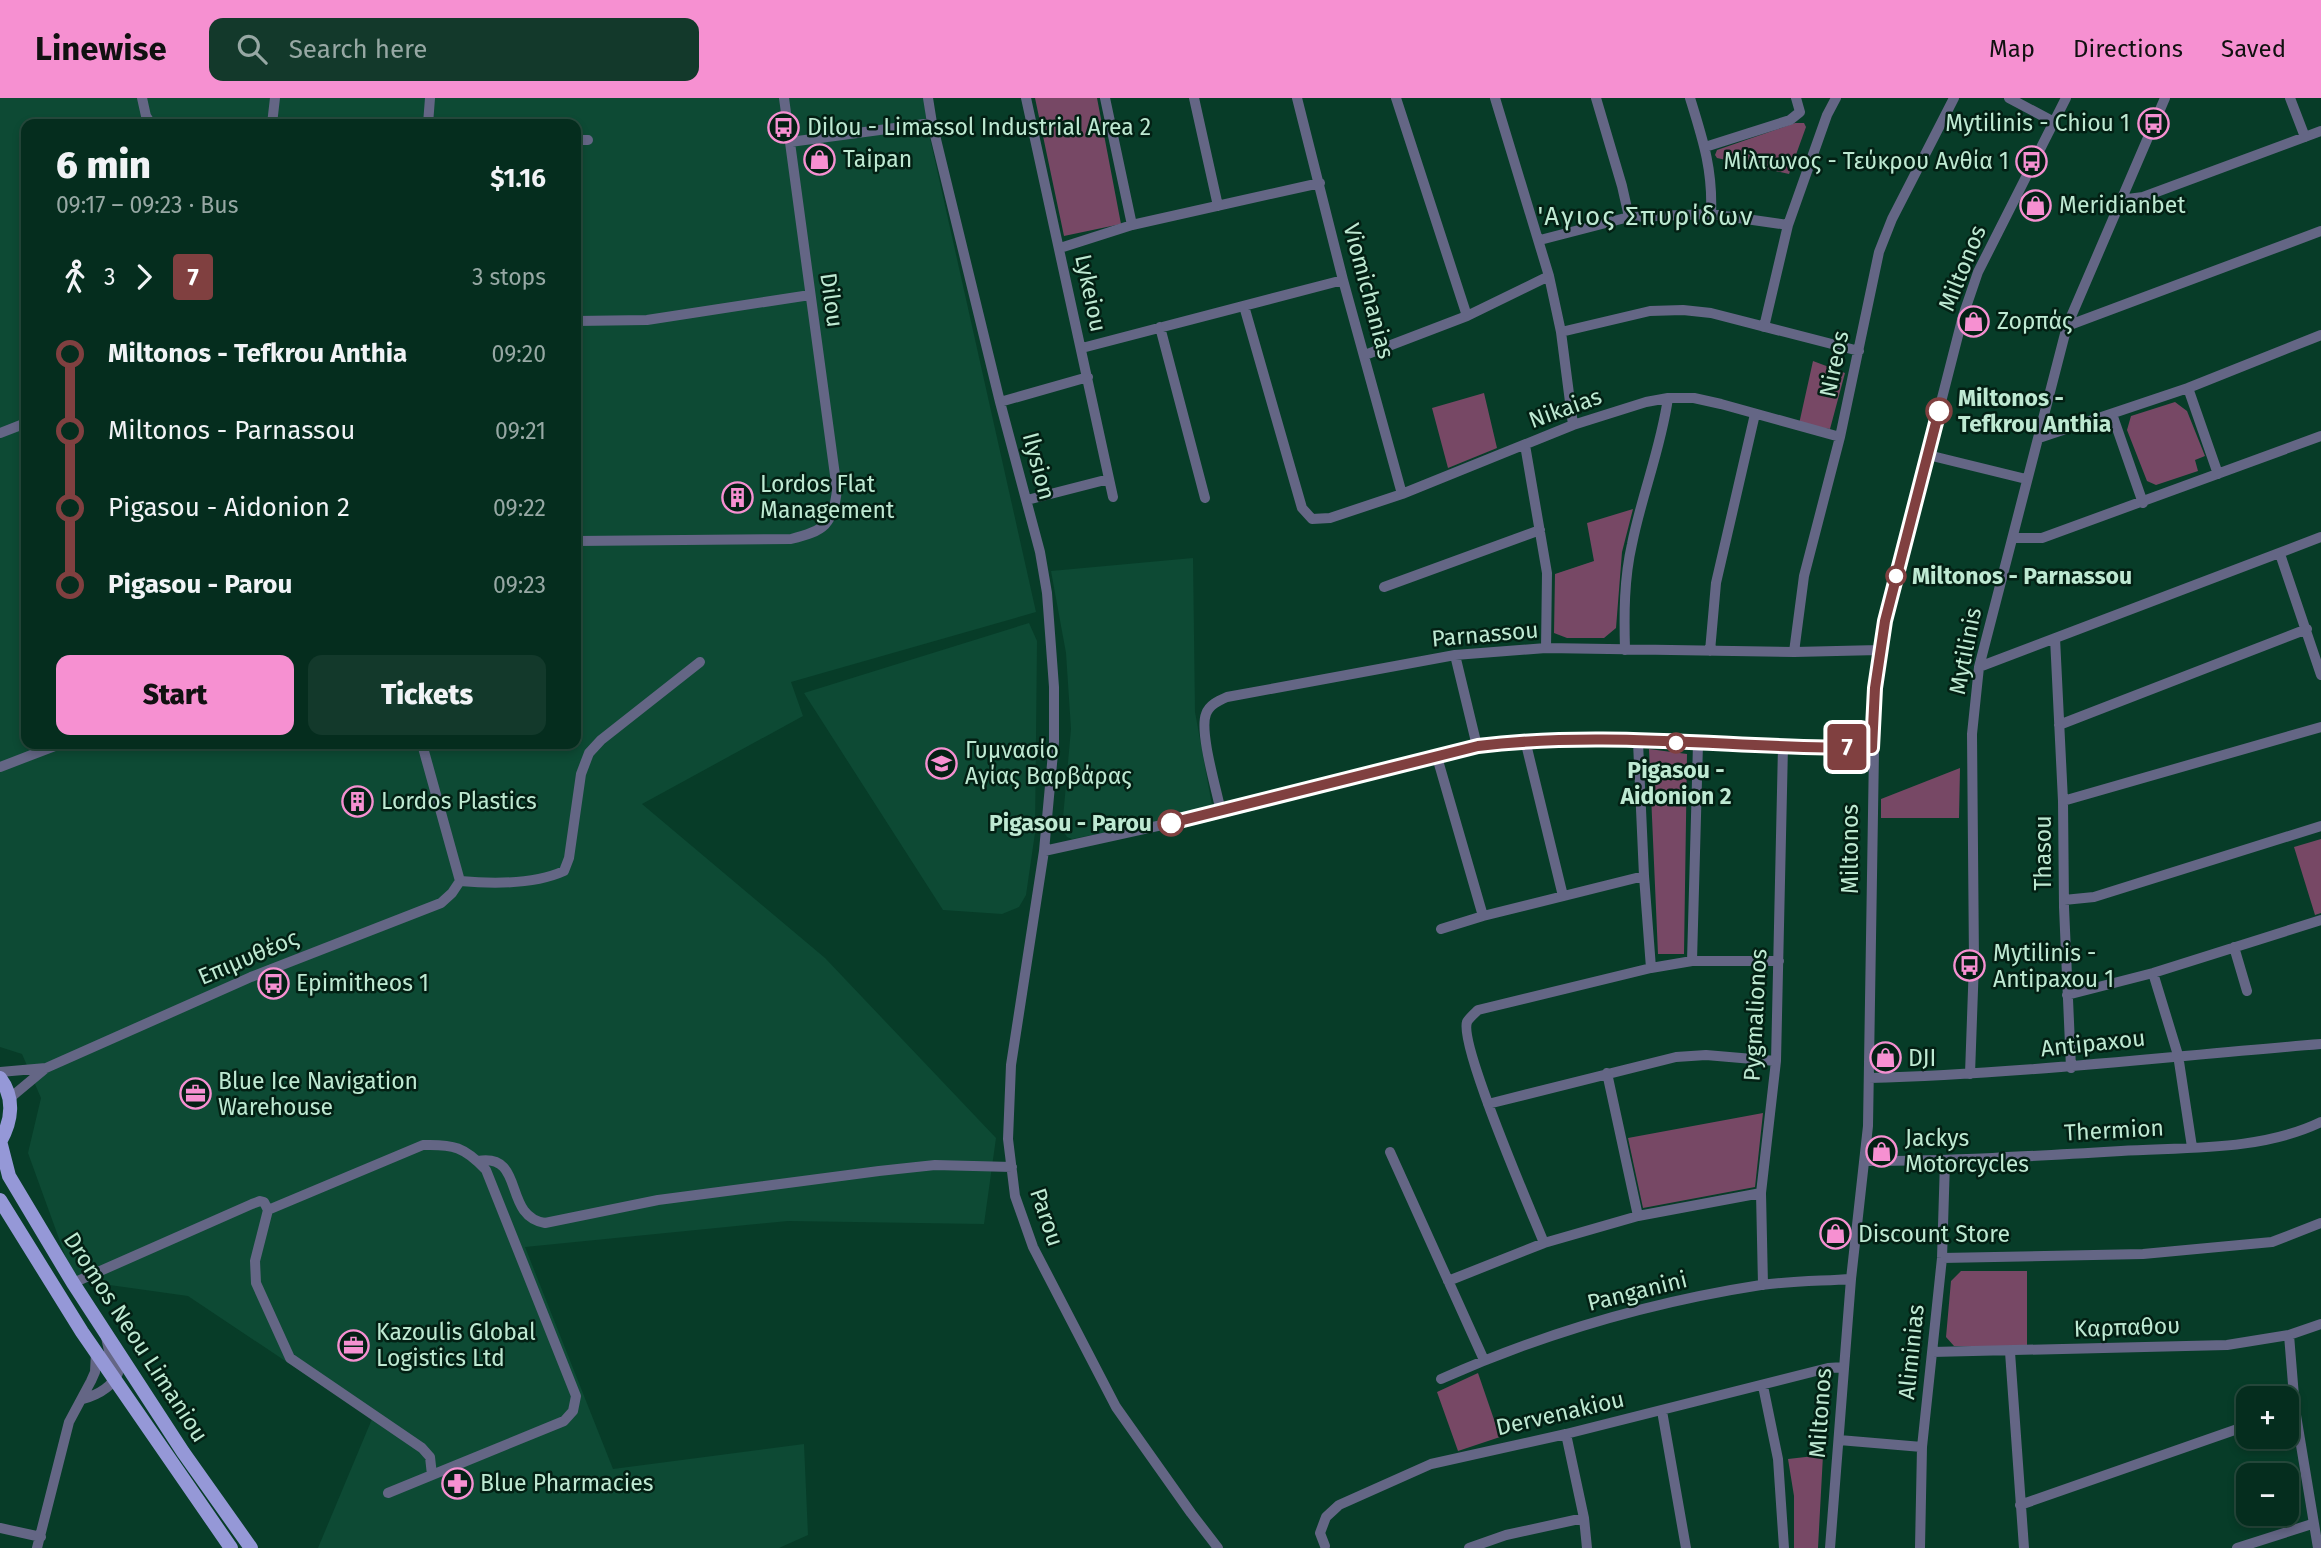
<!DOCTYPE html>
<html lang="en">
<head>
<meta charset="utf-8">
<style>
	:root { --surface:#052d1e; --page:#13392b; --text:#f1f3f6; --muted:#97a8a4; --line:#26493c; --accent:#f690d1 }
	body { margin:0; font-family:"Fira Sans",sans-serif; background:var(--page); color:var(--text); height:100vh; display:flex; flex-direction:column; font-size:26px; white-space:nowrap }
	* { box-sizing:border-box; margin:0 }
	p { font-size:23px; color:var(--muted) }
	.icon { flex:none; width:38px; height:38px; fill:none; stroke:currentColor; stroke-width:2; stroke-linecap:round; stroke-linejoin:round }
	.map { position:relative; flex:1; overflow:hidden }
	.panel { position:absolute; left:21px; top:21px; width:560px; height:630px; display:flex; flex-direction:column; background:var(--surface); border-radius:14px; box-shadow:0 4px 10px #0003,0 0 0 2px var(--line) }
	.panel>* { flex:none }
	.badge { padding:0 14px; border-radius:5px; font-size:24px; line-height:46px }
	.buttons { position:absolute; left:2236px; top:1288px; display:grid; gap:14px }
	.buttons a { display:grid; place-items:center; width:63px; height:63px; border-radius:14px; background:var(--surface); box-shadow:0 4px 10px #0003,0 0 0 2px var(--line); font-size:35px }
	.map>.badge { position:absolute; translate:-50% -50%; box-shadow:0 0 0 4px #fff }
	.legs { display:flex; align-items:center; gap:10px; height:77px; padding:0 35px; font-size:23px }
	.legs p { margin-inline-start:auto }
	.headline { display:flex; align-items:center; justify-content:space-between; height:119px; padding:0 35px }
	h1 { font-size:38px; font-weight:800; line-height:52px }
	.button { display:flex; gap:14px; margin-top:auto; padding:14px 35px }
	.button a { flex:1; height:80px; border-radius:14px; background:var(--accent); color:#111; font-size:28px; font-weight:800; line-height:80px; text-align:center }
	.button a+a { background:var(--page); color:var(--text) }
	ul { padding:0 35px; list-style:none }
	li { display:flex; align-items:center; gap:24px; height:77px; font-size:26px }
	li i { display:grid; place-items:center; width:10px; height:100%; margin:0 9px; background:currentColor }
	li i::after { content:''; width:18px; height:18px; margin:-9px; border:5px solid; border-radius:50%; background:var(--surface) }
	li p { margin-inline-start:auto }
	li:first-child i { background:linear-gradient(#0000 50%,currentColor 0) }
	li:last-child i { background:linear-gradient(currentColor 50%,#0000 0) }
	header { display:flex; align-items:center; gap:42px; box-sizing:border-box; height:98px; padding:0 35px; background:var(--accent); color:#111 }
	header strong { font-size:33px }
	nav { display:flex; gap:38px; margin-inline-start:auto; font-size:24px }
	.search { width:490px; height:63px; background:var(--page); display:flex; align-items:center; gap:18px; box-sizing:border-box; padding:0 24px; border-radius:14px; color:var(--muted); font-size:26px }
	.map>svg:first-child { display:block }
</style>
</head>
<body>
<header>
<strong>Linewise</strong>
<div class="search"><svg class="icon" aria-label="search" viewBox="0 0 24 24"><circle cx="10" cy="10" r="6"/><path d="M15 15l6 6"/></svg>Search here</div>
<nav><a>Map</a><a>Directions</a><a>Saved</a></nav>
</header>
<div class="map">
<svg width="2321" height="1450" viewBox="0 0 2321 1450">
	<rect width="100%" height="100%" fill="#073c28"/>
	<path fill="#0d4a34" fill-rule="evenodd" d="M0,0H924L927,27L1036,514L791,584L803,618L642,706L825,860L996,1040L984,1126L788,1123L525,1149L613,1371L804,1346L808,1437L779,1450H318L372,1321L188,1198L74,1182L28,1055L41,1000L22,956L0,949ZM26,26H576V646H26Z
		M1193,460L1195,614L1213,713L1072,741L1067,739L1062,731L1071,631L1066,555L1051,473Z
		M1029,525L1037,543L1035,735L1026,797L1019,809L1002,816L943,812L804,595Z"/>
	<path fill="#774865" d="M1035,0H1097L1121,126L1064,138Z
		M1795,25H1804L1806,29L1789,76L1717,60L1715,57L1717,52Z
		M1813,263L1845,275L1830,331L1799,326Z
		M1484,295L1497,350L1448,370L1432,310Z
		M2175,304L2187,313L2205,358L2195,362L2198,373L2156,387L2147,383L2127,332L2131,318Z
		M1633,411L1622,454L1616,530L1604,540H1567L1554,535L1555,476L1594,463L1587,425Z
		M1649,651L1687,656L1684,856H1658Z
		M1960,670L1959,720H1881V701Z
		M2321,741V815L2315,817L2294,749Z
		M1763,1015L1755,1089L1643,1110L1628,1040Z
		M1961,1173H2027V1250L1954,1248L1946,1239L1951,1183Z
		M1478,1275L1500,1339L1458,1353L1437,1294Z
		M1823,1357L1818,1450H1794V1398L1788,1361Z"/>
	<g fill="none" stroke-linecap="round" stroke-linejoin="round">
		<path stroke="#646685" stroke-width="10" d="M142,0L146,18L151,26
			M928,0L932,25L1000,304L1040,454L1047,495L1054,589V644L1044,753L1011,967L1008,1041L1015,1098L1033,1149L1116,1309L1191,1415L1218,1450
			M1026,0L1113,399
			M1105,0L1132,127
			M1194,0L1218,108
			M1297,0L1343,182L1402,396
			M1396,0L1467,218
			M1495,0L1549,178L1561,234L1573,327
			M1596,0L1622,88L1629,119
			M1690,0C1703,42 1713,72 1711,116
			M2009,0L2054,24
			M2290,0L2305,39
			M272,26L275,0
			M428,26L430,0
			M576,42H588
			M790,44L932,25
			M1705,49L1790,22L1800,14L1796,0
			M2120,102L2143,99L2321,33
			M1540,142L1629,119L1711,116L1788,127
			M1060,150L1132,127L1320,85
			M1244,208L1302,410L1312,421L1330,420L1402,396L1573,327L1646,304L1668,300H1694L1721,306L1840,339
			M576,223L647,222L810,197
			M2067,228L2321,133
			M1160,229L1205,400
			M1764,229L1788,127L1827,17L1836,0
			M1561,234L1650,213L1683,212L1711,215L1859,253
			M1082,250L1343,182
			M1365,257L1467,218L1549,178
			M2188,290L2218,376
			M1000,304L1088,279
			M2112,316L2143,405
			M0,335L26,325
			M2039,340L2188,290L2321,237
			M1525,347L1547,475L1546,550
			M1928,357L2026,381
			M1027,402L1109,381
			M2013,440H2042L2321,338
			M576,443L791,441C824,433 833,427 837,392L784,0
			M2280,456L2321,577
			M1384,489L1540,432
			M2055,540L2063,703L2064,809L2071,970
			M1625,552C1624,516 1624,481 1632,446C1642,396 1661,350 1668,300
			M1710,553L1716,485L1755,316
			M1794,554L1804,478L1840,339L1879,154L1892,121L1954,0
			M1455,557L1477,648
			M1979,569L2321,439
			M2059,627L2307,531
			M1525,642L1563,798
			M1638,644L1644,778L1651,870
			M422,646L460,783
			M1437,659L1483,818
			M0,669L60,646
			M2063,703L2321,629
			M1221,714C1217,693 1199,634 1206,616C1209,607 1218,603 1227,599L1455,557L1546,550L1794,554L1879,552
			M1044,753L1221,714L1477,648L1525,642L1575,640L1698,646L1872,650
			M460,783C493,786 533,787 564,773L569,760L581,676L589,655L601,642L700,564
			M2064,802L2094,799L2321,728
			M1441,831L1483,818L1644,778
			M2234,849L2247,893
			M1692,863L1698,646
			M2153,875L2178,957L2192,1049
			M2067,897L2153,875L2321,822
			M0,974L46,970
			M1607,975L1638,1118
			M1970,976L1974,864L1972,636L1979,569L2067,228L2165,0
			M1869,980C2021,976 2170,958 2321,946
			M10,1000L46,970L251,879L441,805L452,795L460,783
			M1488,1006L1676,959L1706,957L1776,963
			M1390,1054L1484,1262
			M478,1063C526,1055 502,1118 545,1125L658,1102L879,1073L935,1067L1012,1069
			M1865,1063C1950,1063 2036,1058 2121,1053C2187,1049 2261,1053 2321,1024
			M268,1112L423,1047C453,1046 465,1049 486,1072L576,1298L573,1313L564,1323L388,1395
			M1544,1145C1531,1113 1459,947 1467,924C1469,920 1475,915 1478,912L1651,870L1692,863H1779
			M1942,1160L2143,1156L2272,1144L2321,1125
			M1448,1183L1544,1145L1638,1118L1761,1095
			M73,1185L252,1106L260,1103L264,1104L268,1112L255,1163L256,1185L290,1260L422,1350L430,1359L432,1377
			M1763,1187L1761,1095L1776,963L1783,648
			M2289,1237L2295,1311L2318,1450
			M1932,1254L2227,1247L2289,1237L2321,1226
			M2010,1254L2024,1450
			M1441,1281C1542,1236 1651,1204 1761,1187C1791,1183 1822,1183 1851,1181
			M1763,1288L1778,1361L1784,1450
			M83,1301C97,1297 112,1289 118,1275L109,1253L106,1239
			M1662,1313L1686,1450
			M1566,1336L1584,1420L1587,1450
			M1839,1342L1922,1349
			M2020,1407L2249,1327
			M0,1430L41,1439
			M1325,1448L1320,1435L1326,1419L1339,1407L1431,1366L1566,1336L1828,1270L1844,1269
			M37,1450L69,1324L91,1283L95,1274L96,1254
			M1469,1450L1506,1437L1584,1420
			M1830,1450L1851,1181L1868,1028L1875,590L1885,523L1963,218L1978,174L2066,0
			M1920,1450L1922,1349L1942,1160L1945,1063
			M2237,1450L2312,1426"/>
		<path stroke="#9598d7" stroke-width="14" d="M0,980C15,1000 12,1023 0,1044
			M0,1043L9,1078L73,1185L183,1354L251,1450
			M0,1102L82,1234L231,1450"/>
	</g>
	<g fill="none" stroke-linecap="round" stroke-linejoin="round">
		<defs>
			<path id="line-1" d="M1171,725L1478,648C1608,632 1741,651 1872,650L1875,590L1885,523L1939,313"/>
		</defs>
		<use href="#line-1" stroke="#fff" stroke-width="16"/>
		<use href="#line-1" stroke="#804040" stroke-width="10"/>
	</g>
	<defs>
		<symbol id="bus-ring" viewBox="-11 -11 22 22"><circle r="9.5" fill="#032014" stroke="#f690d1" stroke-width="1.5"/><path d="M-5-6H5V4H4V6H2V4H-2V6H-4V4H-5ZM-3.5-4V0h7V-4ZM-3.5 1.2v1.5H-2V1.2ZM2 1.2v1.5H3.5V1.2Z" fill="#f690d1"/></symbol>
		<symbol id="shop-ring" viewBox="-11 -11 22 22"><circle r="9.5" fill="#032014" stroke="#f690d1" stroke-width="1.5"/><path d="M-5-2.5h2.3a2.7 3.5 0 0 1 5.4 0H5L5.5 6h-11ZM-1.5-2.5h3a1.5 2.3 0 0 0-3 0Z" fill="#f690d1"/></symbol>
		<symbol id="building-ring" viewBox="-11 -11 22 22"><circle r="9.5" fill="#032014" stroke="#f690d1" stroke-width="1.5"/><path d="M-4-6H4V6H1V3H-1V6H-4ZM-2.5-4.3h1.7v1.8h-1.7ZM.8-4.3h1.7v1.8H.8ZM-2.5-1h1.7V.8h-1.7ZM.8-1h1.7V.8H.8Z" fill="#f690d1"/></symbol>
		<symbol id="school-ring" viewBox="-11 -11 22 22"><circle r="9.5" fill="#032014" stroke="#f690d1" stroke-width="1.5"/><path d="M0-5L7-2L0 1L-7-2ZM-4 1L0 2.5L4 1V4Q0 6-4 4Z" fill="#f690d1"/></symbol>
		<symbol id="office-ring" viewBox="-11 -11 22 22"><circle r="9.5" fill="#032014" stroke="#f690d1" stroke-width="1.5"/><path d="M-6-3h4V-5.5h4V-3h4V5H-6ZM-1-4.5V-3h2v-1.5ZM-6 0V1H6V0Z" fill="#f690d1"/></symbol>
		<symbol id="pharmacy-ring" viewBox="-11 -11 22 22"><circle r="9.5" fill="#032014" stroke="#f690d1" stroke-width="1.5"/><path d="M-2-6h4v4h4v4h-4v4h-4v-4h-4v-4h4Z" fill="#f690d1"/></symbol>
	</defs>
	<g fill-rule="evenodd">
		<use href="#bus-ring" x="2136" y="8" width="35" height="35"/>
		<use href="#bus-ring" x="766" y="12" width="35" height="35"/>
		<use href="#shop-ring" x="802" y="44" width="35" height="35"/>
		<use href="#bus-ring" x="2014" y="46" width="35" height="35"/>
		<use href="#shop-ring" x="2018" y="90" width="35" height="35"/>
		<use href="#shop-ring" x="1956" y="206" width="35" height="35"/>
		<use href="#building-ring" x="720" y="382" width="35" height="35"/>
		<use href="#school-ring" x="924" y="648" width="35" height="35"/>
		<use href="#building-ring" x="340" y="686" width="35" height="35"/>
		<use href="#bus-ring" x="1952" y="850" width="35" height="35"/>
		<use href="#bus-ring" x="256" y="868" width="35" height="35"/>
		<use href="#shop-ring" x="1868" y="942" width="35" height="35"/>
		<use href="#office-ring" x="178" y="978" width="35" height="35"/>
		<use href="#shop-ring" x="1864" y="1036" width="35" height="35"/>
		<use href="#shop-ring" x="1818" y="1118" width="35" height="35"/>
		<use href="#office-ring" x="336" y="1230" width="35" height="35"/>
		<use href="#pharmacy-ring" x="440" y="1368" width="35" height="35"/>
	</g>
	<g fill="#fff" stroke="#804040" stroke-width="3.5">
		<circle cx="1939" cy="313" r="12"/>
		<circle cx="1896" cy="478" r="9"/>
		<circle cx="1676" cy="645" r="9"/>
		<circle cx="1171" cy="725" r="12"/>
	</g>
	<g text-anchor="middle" stroke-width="5" stroke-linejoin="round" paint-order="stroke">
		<g font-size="23" fill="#bee9d2" stroke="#032014" text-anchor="start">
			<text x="2130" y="33" text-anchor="end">Mytilinis - Chiou 1</text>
			<text x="807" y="37">Dilou - Limassol Industrial Area 2</text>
			<text x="843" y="69">Taipan</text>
			<text x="2009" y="71" text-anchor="end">Μίλτωνος - Τεύκρου Ανθία 1</text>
			<text x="2059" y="115">Meridianbet</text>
			<text x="1997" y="231">Ζορπάς</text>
			<text x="760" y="394">Lordos Flat<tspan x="760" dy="26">Management</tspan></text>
			<text x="965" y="660">Γυμνασίο<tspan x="965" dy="26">Αγίας Βαρβάρας</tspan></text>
			<text x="381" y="711">Lordos Plastics</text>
			<text x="1993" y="863">Mytilinis -<tspan x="1993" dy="26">Antipaxou 1</tspan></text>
			<text x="296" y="893">Epimitheos 1</text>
			<text x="1908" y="968">DJI</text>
			<text x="218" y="991">Blue Ice Navigation<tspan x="218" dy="26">Warehouse</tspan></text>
			<text x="1905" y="1048">Jackys<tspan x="1905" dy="26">Motorcycles</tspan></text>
			<text x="1858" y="1144">Discount Store</text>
			<text x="376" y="1242">Kazoulis Global<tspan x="376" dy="26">Logistics Ltd</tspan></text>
			<text x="480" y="1393">Blue Pharmacies</text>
		</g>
		<g font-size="23" fill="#bee9d2" stroke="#032014">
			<text transform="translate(1962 170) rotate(-68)" y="8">Miltonos</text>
			<text transform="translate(1369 193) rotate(75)" y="8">Viomichanias</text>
			<text transform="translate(1091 195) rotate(78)" y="8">Lykeiou</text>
			<text transform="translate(832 202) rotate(82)" y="8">Dilou</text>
			<text transform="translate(1834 266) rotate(-78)" y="8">Nireos</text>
			<text transform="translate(1565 310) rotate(-20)" y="8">Nikaias</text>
			<text transform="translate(1039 368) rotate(75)" y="8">Ilysion</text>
			<text transform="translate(1485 536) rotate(-5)" y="8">Parnassou</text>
			<text transform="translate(1965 553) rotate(-79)" y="8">Mytilinis</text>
			<text transform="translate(1850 751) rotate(-90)" y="8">Miltonos</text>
			<text transform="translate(2043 755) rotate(-90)" y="8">Thasou</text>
			<text transform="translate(248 859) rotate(-23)" y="8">Επιμυθέος</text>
			<text transform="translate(1755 917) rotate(-87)" y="8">Pygmalionos</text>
			<text transform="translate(2093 945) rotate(-6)" y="8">Antipaxou</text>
			<text transform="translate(2114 1032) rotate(-3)" y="8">Thermion</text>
			<text transform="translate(1047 1119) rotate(71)" y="8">Parou</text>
			<text transform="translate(1637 1193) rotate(-14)" y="8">Panganini</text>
			<text transform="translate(2127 1229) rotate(-2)" y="8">Καρπαθου</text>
			<text transform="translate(136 1239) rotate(57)" y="8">Dromos Neou Limaniou</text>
			<text transform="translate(1911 1254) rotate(-84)" y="8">Aliminias</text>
			<text transform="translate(1560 1315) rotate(-13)" y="8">Dervenakiou</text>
			<text transform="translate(1820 1315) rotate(-86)" y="8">Miltonos</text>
		</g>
		<g font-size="23" font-weight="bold" fill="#bee9d2" stroke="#032014" text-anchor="start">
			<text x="1958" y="308">Miltonos -<tspan x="1958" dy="26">Tefkrou Anthia</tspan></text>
			<text x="1912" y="486">Miltonos - Parnassou</text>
			<text x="1676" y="680" text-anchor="middle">Pigasou -<tspan x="1676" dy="26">Aidonion 2</tspan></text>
			<text x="1152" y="733" text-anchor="end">Pigasou - Parou</text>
		</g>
		<g font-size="26" letter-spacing="2" fill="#bee9d2" stroke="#032014">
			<text x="1646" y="127">'Αγιος Σπυρίδων</text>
		</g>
	</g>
</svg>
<div class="buttons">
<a>+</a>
<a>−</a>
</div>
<b class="badge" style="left:1847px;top:649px;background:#804040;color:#fff">7</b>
<section class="panel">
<div class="headline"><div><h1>6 min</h1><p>09:17 – 09:23 · Bus</p></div><b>$1.16</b></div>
<div class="legs"><svg class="icon" aria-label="walk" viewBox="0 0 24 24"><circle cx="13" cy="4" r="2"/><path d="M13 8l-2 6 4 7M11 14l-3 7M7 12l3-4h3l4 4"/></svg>3<svg class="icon" aria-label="forward" viewBox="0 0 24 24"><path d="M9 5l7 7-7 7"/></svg><b class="badge" style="background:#804040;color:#fff">7</b><p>3 stops</p></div>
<ul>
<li><i style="color:#804040"></i><b>Miltonos - Tefkrou Anthia</b><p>09:20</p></li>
<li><i style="color:#804040"></i><span>Miltonos - Parnassou</span><p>09:21</p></li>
<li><i style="color:#804040"></i><span>Pigasou - Aidonion 2</span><p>09:22</p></li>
<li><i style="color:#804040"></i><b>Pigasou - Parou</b><p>09:23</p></li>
</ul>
<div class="button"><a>Start</a><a>Tickets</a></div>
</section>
</div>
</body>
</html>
